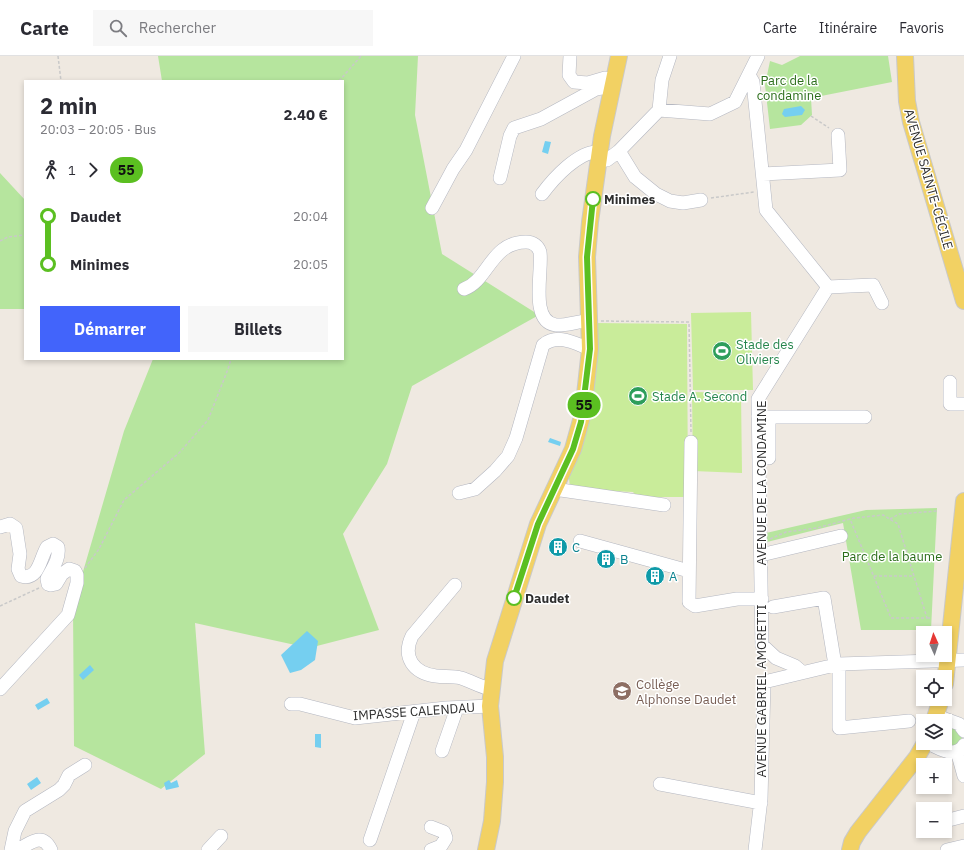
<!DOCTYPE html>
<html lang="fr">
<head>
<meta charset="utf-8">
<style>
	:root { --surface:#fff; --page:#f7f7f7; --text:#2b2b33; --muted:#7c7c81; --line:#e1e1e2; --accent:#4264fb }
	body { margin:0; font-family:"IBM Plex Sans",sans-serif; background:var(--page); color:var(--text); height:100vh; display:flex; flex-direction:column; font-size:15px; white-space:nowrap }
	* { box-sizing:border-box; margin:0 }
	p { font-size:13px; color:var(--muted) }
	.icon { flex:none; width:22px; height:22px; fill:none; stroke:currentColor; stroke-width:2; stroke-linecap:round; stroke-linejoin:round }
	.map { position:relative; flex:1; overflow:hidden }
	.details { position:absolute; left:24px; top:24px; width:320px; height:280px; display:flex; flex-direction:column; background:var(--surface); border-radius:0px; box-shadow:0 2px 6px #0003 }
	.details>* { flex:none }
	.badge { padding:0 8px; border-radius:13px; font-size:14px; line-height:26px }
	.needle { width:26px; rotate:357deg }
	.buttons { position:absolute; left:916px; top:570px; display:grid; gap:8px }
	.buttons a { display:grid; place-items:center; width:36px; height:36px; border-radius:0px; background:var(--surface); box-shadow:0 2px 6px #0003; font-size:20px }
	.map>.badge { position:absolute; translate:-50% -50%; box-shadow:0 0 0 2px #fff }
	.legs { display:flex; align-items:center; gap:6px; height:44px; padding:0 16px; font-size:13px }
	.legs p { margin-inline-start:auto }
	.headline { display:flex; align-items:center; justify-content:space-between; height:68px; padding:0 16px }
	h1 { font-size:22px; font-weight:800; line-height:30px }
	.cta { display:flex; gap:8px; margin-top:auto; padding:8px 16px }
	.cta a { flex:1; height:46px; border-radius:0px; background:var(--accent); color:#fff; font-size:16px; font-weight:800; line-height:46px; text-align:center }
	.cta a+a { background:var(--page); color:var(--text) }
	ul { padding:0 16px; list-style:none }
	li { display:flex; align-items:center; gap:14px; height:48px; font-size:15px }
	li i { display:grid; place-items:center; width:6px; height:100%; margin:0 5px; background:currentColor }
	li i::after { content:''; width:10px; height:10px; margin:-5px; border:3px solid; border-radius:50%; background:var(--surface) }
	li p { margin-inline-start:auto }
	li:first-child i { background:linear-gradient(#0000 50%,currentColor 0) }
	li:last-child i { background:linear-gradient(currentColor 50%,#0000 0) }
	header { display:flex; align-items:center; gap:24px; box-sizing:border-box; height:56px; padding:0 20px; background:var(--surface); border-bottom:1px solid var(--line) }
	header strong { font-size:19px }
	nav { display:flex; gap:22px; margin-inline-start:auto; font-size:14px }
	.search { width:280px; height:36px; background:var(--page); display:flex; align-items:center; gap:10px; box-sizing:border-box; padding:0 14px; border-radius:0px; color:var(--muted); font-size:15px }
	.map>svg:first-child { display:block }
</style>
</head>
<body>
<header>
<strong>Carte</strong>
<div class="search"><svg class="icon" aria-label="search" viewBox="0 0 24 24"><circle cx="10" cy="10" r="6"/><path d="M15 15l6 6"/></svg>Rechercher</div>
<nav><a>Carte</a><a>Itinéraire</a><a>Favoris</a></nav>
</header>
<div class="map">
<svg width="964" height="794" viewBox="0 0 964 794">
	<rect width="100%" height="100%" fill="#efe9e1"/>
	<path fill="#b6e59e" d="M158,0H418L415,59L442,198L539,259L412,330L387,408L343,478L379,574L309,592L195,567L205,698L161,733L74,690L73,550L124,375L153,303H343V25H162Z
		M800,0H888L892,26L811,42L812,59L801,69L770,73L765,29L770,5L782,9Z
		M0,117L25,144V253H0Z
		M937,452L931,574H861L843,467L767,486L766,477L866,454Z
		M945,668L962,676L961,689L953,692L938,687H945Z"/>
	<path fill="#c9ec9a" d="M751,256L753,334H693L691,257Z
		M593,267L687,268L688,441H653L639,443L633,436L570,433L568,411Z
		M692,336L741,337L742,417L693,415Z"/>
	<path fill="#75cff0" d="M801,50L805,54L802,59L785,61L782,58L784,53Z
		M545,85L551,86L548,98L542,96Z
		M550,382L561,386L560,390L548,386Z
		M307,575L318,585L315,604L301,614L290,617L281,599Z
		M90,609L94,614L83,624L79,619Z
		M47,642L50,647L38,654L35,649Z
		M315,678H321V692L315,691Z
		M37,721L41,727L31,734L27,728Z
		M169,724L171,727L177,724L179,731L166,734L164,727Z"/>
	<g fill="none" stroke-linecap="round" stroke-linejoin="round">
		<defs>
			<path id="minor" d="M570,0L569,19L574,26L588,27L605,22
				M749,19L753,26L766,154L828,231
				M659,54L662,24L670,0
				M619,95L635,121L656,138L670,145L683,147L701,144
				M598,103L607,104L619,95L659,54L710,58L735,46L758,0
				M763,118L840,114L838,79
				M500,122L510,80L514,72L541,63L596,33L612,30
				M542,138C553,123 579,94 599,96
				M432,152L453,113L466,94L514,0
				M828,231L873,229L882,247
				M464,233C488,225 491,186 526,186C533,186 538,190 540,196C543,214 529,266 556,269C566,270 578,265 589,265
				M950,326V348H964
				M758,361H865
				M691,386L689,546L695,550L737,543H762
				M769,402V361
				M554,433L664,449
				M459,437L475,433L495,415L508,400L516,382L543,289C558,277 574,287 590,293
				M0,471L10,468L16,472L20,498L18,513L21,520C39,525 40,502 47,491L53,488L58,491C60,503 52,513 47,523L48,528L51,529L56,528L62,518L69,513L75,515L77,519V527L68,559L0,633
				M580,485L689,515
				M761,499L841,480
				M455,529L412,580C402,601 413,617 436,620C444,621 453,620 461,622C471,625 480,631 491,633
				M773,551L824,542L835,609
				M839,608V672L909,665
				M802,616L795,610L776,602L762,589L758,343L828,231
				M291,648H300L355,662L446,652L490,650
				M937,660L959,668L964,675
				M928,687C939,693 956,703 964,689
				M442,695L457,652
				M957,695L964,720
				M660,728L761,747
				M945,765L964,760
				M370,784L414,656
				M11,794L15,775L25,755L59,734L64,729L69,719L85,709
				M17,794C30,788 42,775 51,794
				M208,794L221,780
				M431,794L441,790L446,782L444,776L431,771
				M755,794L761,743L764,626L839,608L964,604
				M947,794L964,790"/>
			<path id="major" d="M905,0L907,45L911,66L964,245
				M945,628L964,445
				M934,665L941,643
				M486,794L492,765L495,726V701L490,650L495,605L538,468L573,393L583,357L590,293L587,201L590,166L602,80L619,0
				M850,794L852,786L858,776L917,701L925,687"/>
		</defs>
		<use href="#minor" stroke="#b4b7c1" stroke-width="14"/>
		<use href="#major" stroke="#c9c9c9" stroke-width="18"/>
		<path stroke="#c9c9c9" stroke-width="1.5" stroke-dasharray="3 2" stroke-linecap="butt" d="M58,0L61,25
			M339,25L361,0
			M811,60L829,72
			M711,142L754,136
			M0,185L8,181L25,179
			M601,265L689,266L691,376
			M890,463L899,458L937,455
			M770,483L786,476L817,472L850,463L854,462L883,459L898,468L927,562H891L850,463
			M85,512L99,493L124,444L179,397L208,364L228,313L231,303
			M874,520H914
			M0,550L39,532
			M927,562H932
			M763,605L764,615"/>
		<use href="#minor" stroke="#fff" stroke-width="13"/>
		<use href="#major" stroke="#f2d163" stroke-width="16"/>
	</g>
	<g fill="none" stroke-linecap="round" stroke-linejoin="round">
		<defs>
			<path id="line-1" d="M514,542L538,468L573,393L581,366L590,293L587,201L593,143"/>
		</defs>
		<use href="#line-1" stroke="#fff" stroke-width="9"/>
		<use href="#line-1" stroke="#5bbf21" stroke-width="6"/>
	</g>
	<defs>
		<symbol id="stadium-disc" viewBox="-11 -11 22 22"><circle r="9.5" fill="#2e9e5b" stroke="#fff"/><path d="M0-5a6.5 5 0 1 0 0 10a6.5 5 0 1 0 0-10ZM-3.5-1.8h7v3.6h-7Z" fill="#fff"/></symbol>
		<symbol id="building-disc" viewBox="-11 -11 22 22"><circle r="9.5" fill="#0f9aa8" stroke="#fff"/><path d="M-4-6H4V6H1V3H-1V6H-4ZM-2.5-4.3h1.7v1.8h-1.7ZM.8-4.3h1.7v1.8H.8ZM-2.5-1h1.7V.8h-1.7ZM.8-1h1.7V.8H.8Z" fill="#fff"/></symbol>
		<symbol id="school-disc" viewBox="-11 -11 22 22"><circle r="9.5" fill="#8d6e63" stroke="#fff"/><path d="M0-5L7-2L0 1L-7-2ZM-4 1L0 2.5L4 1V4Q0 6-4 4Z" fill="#fff"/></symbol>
	</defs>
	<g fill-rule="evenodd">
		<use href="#stadium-disc" x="711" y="284" width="22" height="22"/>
		<use href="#stadium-disc" x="627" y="329" width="22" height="22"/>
		<use href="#building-disc" x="547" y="480" width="22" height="22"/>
		<use href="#building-disc" x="595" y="492" width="22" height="22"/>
		<use href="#building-disc" x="644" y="509" width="22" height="22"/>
		<use href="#school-disc" x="611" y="624" width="22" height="22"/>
	</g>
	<g fill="#fff" stroke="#5bbf21" stroke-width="2">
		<circle cx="593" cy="143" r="7"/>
		<circle cx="514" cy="542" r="7"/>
	</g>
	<g text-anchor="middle" stroke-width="3" stroke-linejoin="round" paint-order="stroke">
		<g font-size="13" fill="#2c6e1b" stroke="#fff">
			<text x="789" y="29">Parc de la<tspan x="789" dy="15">condamine</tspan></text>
			<text x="892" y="505">Parc de la baume</text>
		</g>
		<g font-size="13" fill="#2e2e2e" stroke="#fff">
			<text transform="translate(929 123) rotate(74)" y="5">AVENUE SAINTE-CÉCILE</text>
			<text transform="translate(761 427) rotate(-90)" y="5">AVENUE DE LA CONDAMINE</text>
			<text transform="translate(761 635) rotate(-90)" y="5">AVENUE GABRIEL AMORETTI</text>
			<text transform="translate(414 655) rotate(-4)" y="5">IMPASSE CALENDAU</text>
		</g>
		<g font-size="13" font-weight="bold" fill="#2e2e2e" stroke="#fff" text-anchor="start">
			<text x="604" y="148">Minimes</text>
			<text x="525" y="547">Daudet</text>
		</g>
		<g font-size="13" fill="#27864d" stroke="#fff" text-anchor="start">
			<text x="736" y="293">Stade des<tspan x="736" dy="15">Oliviers</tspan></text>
			<text x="652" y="345">Stade A. Second</text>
		</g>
		<g font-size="13" fill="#0d838f" stroke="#fff" text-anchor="start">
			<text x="572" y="496">C</text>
			<text x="620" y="508">B</text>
			<text x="669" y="525">A</text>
		</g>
		<g font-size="13" fill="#785e54" stroke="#fff" text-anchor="start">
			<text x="636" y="633">Collège<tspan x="636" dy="15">Alphonse Daudet</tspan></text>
		</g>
	</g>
</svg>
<div class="buttons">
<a><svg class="needle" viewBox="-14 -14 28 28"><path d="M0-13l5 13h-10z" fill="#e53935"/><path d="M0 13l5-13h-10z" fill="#7c7c81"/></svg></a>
<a><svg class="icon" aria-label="locate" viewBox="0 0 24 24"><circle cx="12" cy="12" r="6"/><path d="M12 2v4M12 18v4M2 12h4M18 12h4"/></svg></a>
<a><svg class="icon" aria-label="layers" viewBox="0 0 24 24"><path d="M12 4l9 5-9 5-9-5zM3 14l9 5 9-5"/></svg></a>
<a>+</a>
<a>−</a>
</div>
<b class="badge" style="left:584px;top:349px;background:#5bbf21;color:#111">55</b>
<section class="details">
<div class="headline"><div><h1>2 min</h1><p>20:03 – 20:05 · Bus</p></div><b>2.40 €</b></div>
<div class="legs"><svg class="icon" aria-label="walk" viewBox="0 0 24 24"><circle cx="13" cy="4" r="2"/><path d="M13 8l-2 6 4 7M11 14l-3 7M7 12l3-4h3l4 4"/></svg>1<svg class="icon" aria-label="forward" viewBox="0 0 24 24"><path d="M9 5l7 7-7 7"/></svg><b class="badge" style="background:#5bbf21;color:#111">55</b></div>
<ul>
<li><i style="color:#5bbf21"></i><b>Daudet</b><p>20:04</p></li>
<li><i style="color:#5bbf21"></i><b>Minimes</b><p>20:05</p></li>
</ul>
<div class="cta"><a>Démarrer</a><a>Billets</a></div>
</section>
</div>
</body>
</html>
